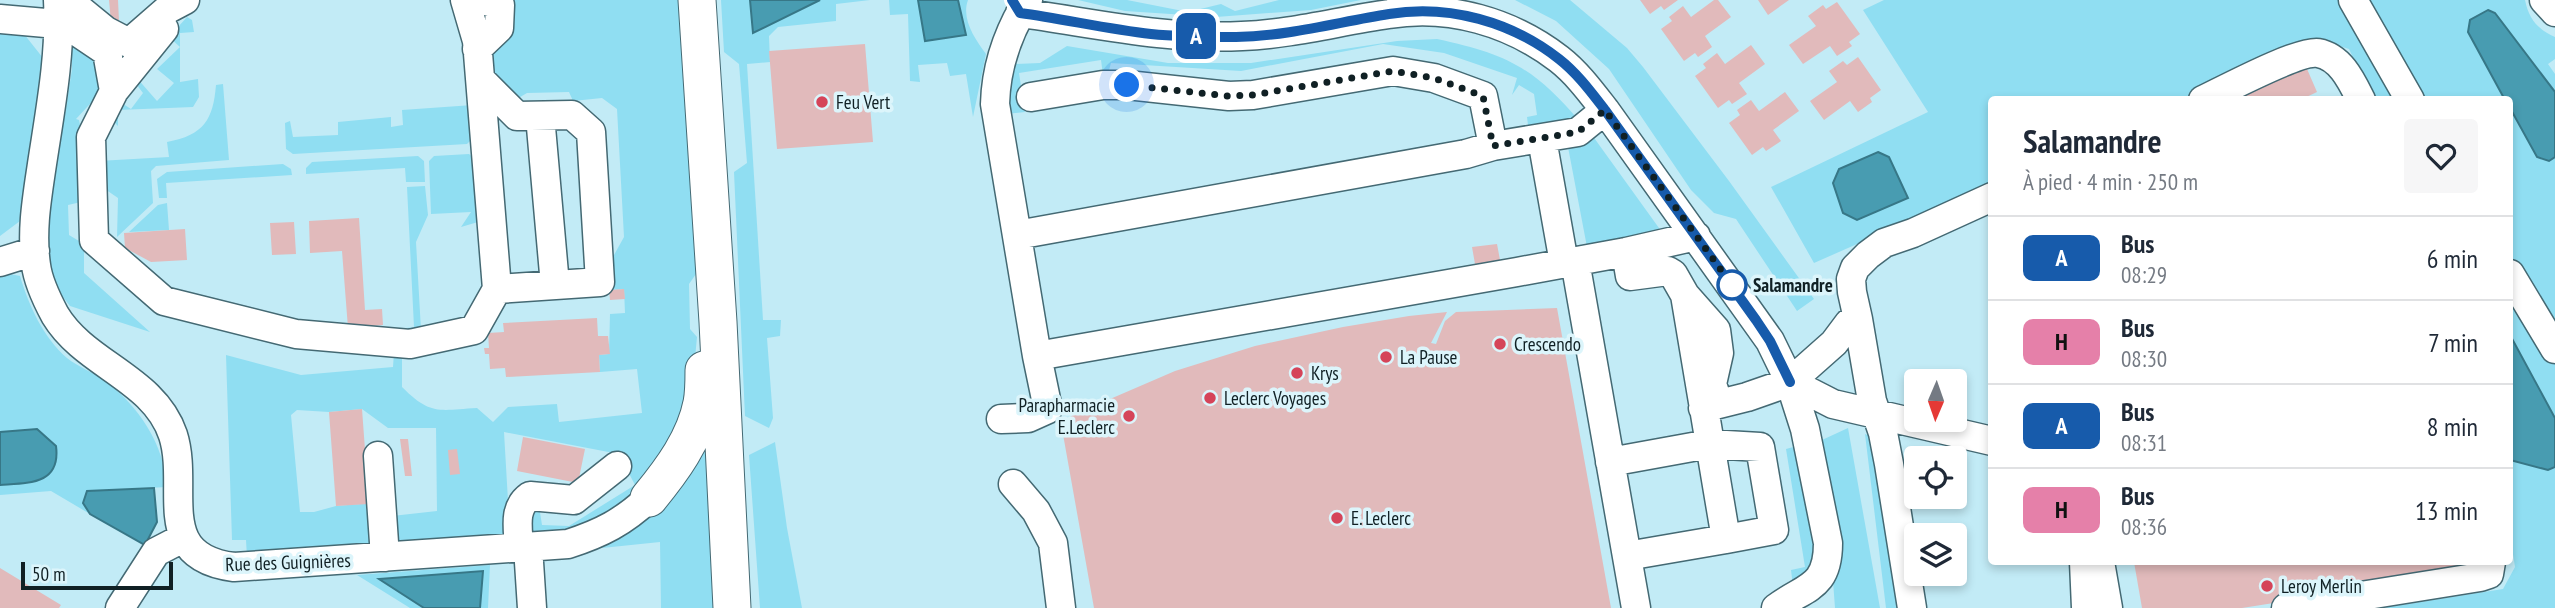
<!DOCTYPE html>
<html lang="fr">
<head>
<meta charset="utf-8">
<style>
	:root { --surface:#fff; --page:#f6f6f7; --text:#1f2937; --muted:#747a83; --line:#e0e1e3 }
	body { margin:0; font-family:"PT Sans Narrow",sans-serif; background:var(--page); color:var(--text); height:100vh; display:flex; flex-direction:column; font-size:26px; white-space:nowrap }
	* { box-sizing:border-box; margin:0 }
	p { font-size:23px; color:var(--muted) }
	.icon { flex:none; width:38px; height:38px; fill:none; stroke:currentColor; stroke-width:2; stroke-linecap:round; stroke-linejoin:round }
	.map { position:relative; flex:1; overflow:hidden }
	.drawer { position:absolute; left:1988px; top:96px; width:525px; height:469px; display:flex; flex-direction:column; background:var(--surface); border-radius:7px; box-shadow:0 4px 10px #0003 }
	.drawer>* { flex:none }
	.badge { padding:0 14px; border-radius:10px; font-size:24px; line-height:46px }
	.needle { width:46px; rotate:182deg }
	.tools { position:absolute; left:1904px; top:369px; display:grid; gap:14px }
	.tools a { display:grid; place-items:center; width:63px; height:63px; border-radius:7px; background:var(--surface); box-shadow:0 4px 10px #0003; font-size:35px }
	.scale { position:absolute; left:21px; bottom:18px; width:152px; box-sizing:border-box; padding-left:7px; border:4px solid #102024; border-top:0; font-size:19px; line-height:24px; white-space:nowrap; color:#102024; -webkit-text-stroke:5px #dcf5fb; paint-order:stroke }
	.you { position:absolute; width:35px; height:35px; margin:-18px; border:5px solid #fff; border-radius:50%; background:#1a73e8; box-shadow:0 0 0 10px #1a73e833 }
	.map>.badge { position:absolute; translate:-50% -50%; box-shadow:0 0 0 4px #fff }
	.round { display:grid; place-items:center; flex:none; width:74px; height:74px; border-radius:7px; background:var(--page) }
	.overview { display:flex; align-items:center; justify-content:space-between; height:119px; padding:0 35px }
	h1 { font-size:33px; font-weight:800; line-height:52px }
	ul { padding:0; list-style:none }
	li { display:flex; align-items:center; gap:21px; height:84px; padding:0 35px; border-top:2px solid var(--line) }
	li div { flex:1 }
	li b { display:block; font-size:26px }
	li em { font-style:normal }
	li .badge { min-width:77px; font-weight:700; text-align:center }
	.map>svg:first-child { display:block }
</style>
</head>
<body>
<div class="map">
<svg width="2555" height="608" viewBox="0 0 2555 608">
	<rect width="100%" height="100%" fill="#c2ebf6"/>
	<path fill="#90def2" d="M507,0H681L696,274L689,284L690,329L697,337L691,400L665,460L623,504L566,531L525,536L526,513L539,506L542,525L569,526L635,485L619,454L504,432L510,535L394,543L392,516L437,511L436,428H388L362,409L329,412L297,410L291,415L300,512H314L336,506L373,503L375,546L247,557L246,540H232L226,355L301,375L393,367L394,352L402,358V387C431,416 439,410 477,408L493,422L508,407L557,404L559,422L642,413L637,369L600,372L599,355L609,354L610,314L625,313L624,289L609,290V264L624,237L617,109L602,98L573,101L569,92L527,93L515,100L500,93L485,54Z
		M721,0H750L754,33L820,0H870L836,4V21L778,27L769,36L770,62L747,64L763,320H781L780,336L767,338L773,418L769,428L745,416L734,172L747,163L739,64L724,52Z
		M889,0H918L926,40L965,35L958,0H968C961,19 975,39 986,54L973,117L966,74L950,76L947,63L918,65L920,82L910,81L908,14L890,15Z
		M1078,0H1127L1188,12L1221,4L1235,11L1279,0H1361L1311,10L1216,17L1125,11Z
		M1515,0H1570L1627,48L1643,67L1729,181L1814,299L1797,311L1736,219L1714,213L1691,190L1609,69L1556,21Z
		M1884,0H2343L2402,100H2373L2349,49L2320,40L2184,100H1992L1991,185L1814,263L1771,187L1928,112L1863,10Z
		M2363,0H2525C2529,19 2537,29 2555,37V59L2548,64L2555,74V331L2510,254V100H2420Z
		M187,17L192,20L194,32L180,33V82L198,79L199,97L193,107L118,110V126L111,119L117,100L131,109L143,93L133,80L136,77L157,101L174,83L157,69L180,47L169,37Z
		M0,32L24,34L43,58L20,221L0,236Z
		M1437,39C1506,54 1534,67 1580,122L1529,133L1527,117L1537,115L1534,94L1519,85L1512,95L1517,78L1444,53L1383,44L1241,71L1111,63L1108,74L1103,75L1101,60L1019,73L1025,112L1006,114L1013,64L1040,63L1067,46L1168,63H1251L1397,41Z
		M72,45L92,48L101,92L76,119L79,120L85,151L81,202L68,205L69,235L84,244V273L150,332L70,306L59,292L50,265L47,242L48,218L57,158L53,138L65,115L72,69Z
		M223,84L229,160L156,166L151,171L153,203L117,237L118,198L99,185L98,161L169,157L167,142C204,135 213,120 216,85Z
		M473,105L475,136L467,144L293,154L286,149L285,123L290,121L293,137L338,135V122L391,117V127L403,125L402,110Z
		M1592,135L1664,235L1587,247L1568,147Z
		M469,154L477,161L481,214L478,222L461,227L471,212L431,214L429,161L434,156Z
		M418,156L424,161L425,182H406L405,168L306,174V168L312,162Z
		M283,164L291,169L292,175L166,183L167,198H159L157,179L167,172Z
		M425,186L428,215L416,242L421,330L410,331L406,328L414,327L407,187Z
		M167,203L169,230L129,232L158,205Z
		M10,274L20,276C29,306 43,337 67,358C78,367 93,372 104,380C139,406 164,444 167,487L87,491L83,503L90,514L51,491L0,495V277Z
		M2510,282L2555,359V608H2383L2503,589L2515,567L2510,535Z
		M706,413L715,608H661L660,542L602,548L628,531Z
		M1848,428L1880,608H1835L1833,581L1842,545L1822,440Z
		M1865,434L1875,438L1905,608H1886Z
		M775,442L787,528L802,608H760L749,455Z
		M1797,446L1817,546L1809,574L1793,586L1791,570L1805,567L1786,449Z
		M490,565L488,608H410L357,575Z"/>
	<path fill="#489cb1" stroke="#377787" stroke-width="2" d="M750,0H820L753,33Z
		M918,0H958L966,35L925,41Z
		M2488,10L2495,13L2555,92V157L2549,161L2537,157L2510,108V100H2505L2468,32L2470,20Z
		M1878,152L1889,157L1908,198L1857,220L1843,213L1833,183L1839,169Z
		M2510,335L2555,418V467L2548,470L2510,460Z
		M37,429L56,446C61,485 28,483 0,485V432Z
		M154,488L157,522L145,545L90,514L83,503L87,491Z
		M483,571L480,608H424L379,579Z"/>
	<path fill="#e1babb" d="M109,0H118L119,21L111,22Z
		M1640,0H1678L1664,10L1661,6L1650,14Z
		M1714,0H1718L1731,17L1705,36L1712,47L1698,57L1695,53L1684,61L1661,29L1672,21L1669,17L1683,6L1691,17Z
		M1758,0H1789L1768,15Z
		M1837,2L1860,34L1849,42L1852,46L1837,56L1830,46L1803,64L1789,45L1816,26L1808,16L1823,5L1826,9Z
		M865,44L873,142L777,149L769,51Z
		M1751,45L1765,64L1739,83L1747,94L1732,104L1729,100L1718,108L1695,76L1706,68L1703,64L1717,53L1725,64Z
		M1858,57L1881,90L1870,98L1872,102L1858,112L1850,101L1824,120L1810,101L1837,82L1829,71L1843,61L1847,65Z
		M2304,62L2317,92L2300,100H2220Z
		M1785,92L1799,111L1773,130L1781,141L1766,151L1763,147L1752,155L1729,123L1740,115L1737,110L1751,100L1759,111Z
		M359,218L365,310L382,309L383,325L348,328L342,251L310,253L309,221Z
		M294,222L296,254L272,255L270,223Z
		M185,229L187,260L151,262L125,248L124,233Z
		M1497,244L1500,260L1475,264L1472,247Z
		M624,289L625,299L610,300L609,290Z
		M1557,308L1611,608H1094L1061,423L1073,415L1175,371L1255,346L1343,327L1409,316L1447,312L1431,343L1436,344L1445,321L1456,312Z
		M597,318L598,336H608L610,354L599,355L600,372L506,377L505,368L490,369L489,354H485L484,348H489L488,333L504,332L503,323Z
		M362,409L369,504L336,506L329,412Z
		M523,437L585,449L578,483L517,471Z
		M400,439H408L412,476H405Z
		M457,449L460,474L450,475L448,450Z
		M2134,562H2469L2470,572L2242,608H2142Z
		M0,568L61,605L59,608H0Z"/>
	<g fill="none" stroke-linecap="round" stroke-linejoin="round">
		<defs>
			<path id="minor" d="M58,0C61,54 50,111 42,164C37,198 31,231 36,265C38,282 47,300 55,315C85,365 154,378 173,435C190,488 152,557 234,567L568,544C602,533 623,522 649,498
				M68,0L106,31L129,43L168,9L185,0
				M1028,0C1008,32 996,66 995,104L1037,356L1517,272L1626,252L1696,236
				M2353,0L2410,100
				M2544,0L2555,12
				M1020,13C1094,23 1166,40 1242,36C1292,34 1339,21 1389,14C1449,4 1511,22 1559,59C1577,73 1591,92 1605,110L1770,341L1790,382L1805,429L1828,543C1828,589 1805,586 1776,608
				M0,19L57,24
				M58,19L107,52L114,91L91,137L94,240L164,301L296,334L410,344L474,330L497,289L477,41L465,0
				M477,49L499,28L500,5L483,0
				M480,79L517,116L572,115L591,132L600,282L497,289
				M114,91L164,29
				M1031,97L1103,85H1127L1229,96L1253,95L1393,71L1434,78L1483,96L1493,146L1578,132L1605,110
				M2203,100C2224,90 2299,50 2318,53C2341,57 2352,82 2361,100
				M540,116L555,285
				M1542,139L1564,263
				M1017,235L1466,154L1493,146
				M1626,252L1630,276L1668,271L1673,274L1685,295L1726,539L1627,556
				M1575,261L1636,608
				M0,262L35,251
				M2510,274L2555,349
				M1685,295L1716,330L1719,353L1712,384L1718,402
				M1858,319L1872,401L1883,433L1889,464L1912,608
				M1790,382L1833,404L1992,441
				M1703,408L1747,397L1790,382L1834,343L1849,323L1858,319L1852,292L1851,279L1855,268L1868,255L1884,243L1913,233L1992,197
				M1001,419L1028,418L1048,409L1037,356
				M378,456L385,557
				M1610,462L1709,444L1760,447L1774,530L1726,539
				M1013,484L1036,511L1053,543L1061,608
				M519,547C518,528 513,508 530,496L574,500L617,466
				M528,547L532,608
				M2084,562L2086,608
				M2100,562L2108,608
				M120,608L156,552L183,538
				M2286,608L2480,577L2489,574L2491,562"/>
			<path id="major" d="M697,0L718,322L732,608
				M649,498C672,470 695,439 702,403C704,393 704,381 704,370"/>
		</defs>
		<use href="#minor" stroke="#446973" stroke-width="31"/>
		<use href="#major" stroke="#446973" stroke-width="39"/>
		<use href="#minor" stroke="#fff" stroke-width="28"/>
		<use href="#major" stroke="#fff" stroke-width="37"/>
	</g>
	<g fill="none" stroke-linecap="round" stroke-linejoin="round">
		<defs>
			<path id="line" d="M1012,0L1020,13C1064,19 1107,29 1151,34C1179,37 1208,37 1236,37C1289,36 1338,22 1389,14C1449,4 1512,22 1559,59C1577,73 1591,92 1605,110L1756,320L1770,341L1790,382"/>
		</defs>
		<use href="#line" stroke="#fff" stroke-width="16"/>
		<use href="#line" stroke="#175bab" stroke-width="10"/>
		<path stroke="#102024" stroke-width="7" stroke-dasharray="0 12.6" d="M1127,85L1228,96L1253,95L1393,71L1434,78L1483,96L1493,146L1578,132L1605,110L1732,285"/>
	</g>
	<g fill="#d54459" stroke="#dcf5fb" stroke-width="2.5">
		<circle cx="822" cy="102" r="7"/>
		<circle cx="1500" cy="344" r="7"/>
		<circle cx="1386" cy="357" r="7"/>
		<circle cx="1297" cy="373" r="7"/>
		<circle cx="1210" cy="398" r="7"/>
		<circle cx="1129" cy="416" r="7"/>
		<circle cx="1337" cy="518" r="7"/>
		<circle cx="2267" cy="586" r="7"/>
	</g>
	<circle fill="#fff" stroke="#175bab" stroke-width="3.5" cx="1732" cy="285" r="14"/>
	<g text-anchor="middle" stroke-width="7" stroke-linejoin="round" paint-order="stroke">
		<g font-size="19" fill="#102024" stroke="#dcf5fb" text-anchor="start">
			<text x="836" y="109">Feu Vert</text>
			<text x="1514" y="351">Crescendo</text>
			<text x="1400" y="364">La Pause</text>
			<text x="1311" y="380">Krys</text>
			<text x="1224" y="405">Leclerc Voyages</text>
			<text x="1115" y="412" text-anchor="end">Parapharmacie<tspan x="1115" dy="22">E.Leclerc</tspan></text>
			<text x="1351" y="525">E. Leclerc</text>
			<text x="2281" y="593">Leroy Merlin</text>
		</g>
		<g font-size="19" font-weight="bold" fill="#102024" stroke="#dcf5fb" text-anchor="start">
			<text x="1753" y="292">Salamandre</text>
		</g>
		<g font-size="19" fill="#102024" stroke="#dcf5fb">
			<text transform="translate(288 562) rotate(-2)" y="7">Rue des Guignières</text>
		</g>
	</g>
</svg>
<div class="tools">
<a><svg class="needle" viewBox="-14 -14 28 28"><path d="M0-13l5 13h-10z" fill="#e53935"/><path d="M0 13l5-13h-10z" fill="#747a83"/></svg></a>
<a><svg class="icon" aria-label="locate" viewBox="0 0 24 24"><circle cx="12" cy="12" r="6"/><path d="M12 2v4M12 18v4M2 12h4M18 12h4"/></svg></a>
<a><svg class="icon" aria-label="layers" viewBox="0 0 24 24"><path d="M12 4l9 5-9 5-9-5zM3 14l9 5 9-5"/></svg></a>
</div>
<div class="scale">50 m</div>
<div class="you" style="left:1127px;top:85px"></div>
<b class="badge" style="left:1196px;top:36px;background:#175bab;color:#fff">A</b>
<section class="drawer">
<div class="overview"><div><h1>Salamandre</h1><p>À pied · 4 min · 250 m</p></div><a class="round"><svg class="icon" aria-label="heart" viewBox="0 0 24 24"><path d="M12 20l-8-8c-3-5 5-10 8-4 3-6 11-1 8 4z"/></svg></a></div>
<ul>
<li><span class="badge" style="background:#175bab;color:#fff">A</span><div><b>Bus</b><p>08:29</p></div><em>6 min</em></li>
<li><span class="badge" style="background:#e580a9;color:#111">H</span><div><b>Bus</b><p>08:30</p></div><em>7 min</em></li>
<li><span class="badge" style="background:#175bab;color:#fff">A</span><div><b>Bus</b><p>08:31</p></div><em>8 min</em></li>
<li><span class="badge" style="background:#e580a9;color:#111">H</span><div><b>Bus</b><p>08:36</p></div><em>13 min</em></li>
</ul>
</section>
</div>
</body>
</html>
